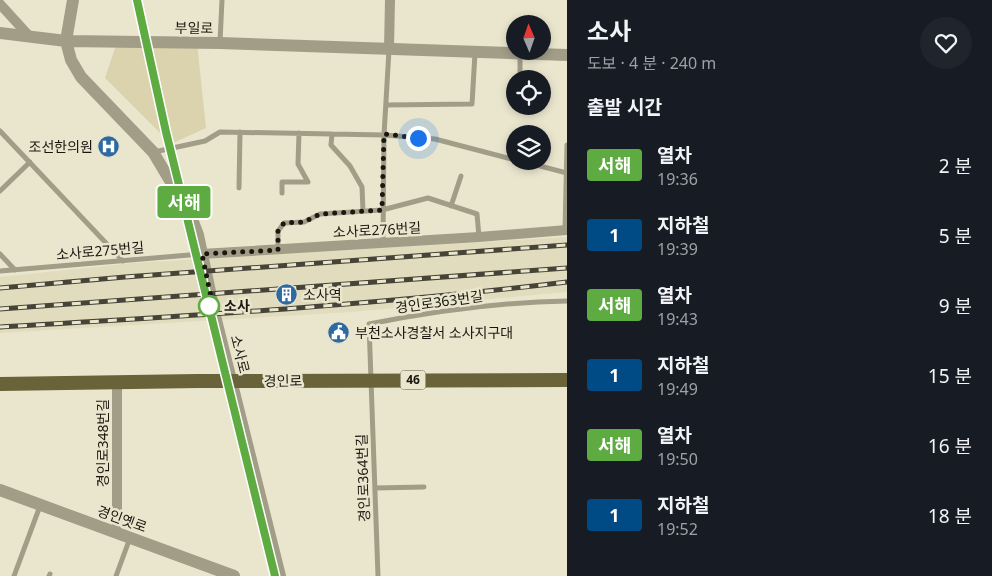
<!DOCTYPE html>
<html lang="ko">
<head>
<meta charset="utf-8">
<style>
	:root { --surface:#171b24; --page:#20242c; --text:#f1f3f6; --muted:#9ea1a6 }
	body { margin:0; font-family:"Noto Sans","Noto Sans KR",sans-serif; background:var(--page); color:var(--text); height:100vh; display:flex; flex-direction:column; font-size:19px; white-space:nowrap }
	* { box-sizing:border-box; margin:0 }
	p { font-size:16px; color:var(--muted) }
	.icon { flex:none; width:28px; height:28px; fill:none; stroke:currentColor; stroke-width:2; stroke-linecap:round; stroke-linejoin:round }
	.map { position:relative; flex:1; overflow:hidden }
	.panel { display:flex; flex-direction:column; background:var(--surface); width:425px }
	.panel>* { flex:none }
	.badge { padding:0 10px; border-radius:4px; font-size:18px; line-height:32px }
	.needle { width:32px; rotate:358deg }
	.controls { position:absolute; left:506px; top:15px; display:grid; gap:10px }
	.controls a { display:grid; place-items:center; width:45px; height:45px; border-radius:50%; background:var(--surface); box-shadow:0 2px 8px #0003; font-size:25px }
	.you { position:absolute; width:25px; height:25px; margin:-12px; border:4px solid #fff; border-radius:50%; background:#1a73e8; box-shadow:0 0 0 8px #1a73e833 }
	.map>.badge { position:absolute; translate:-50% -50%; box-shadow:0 0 0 2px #fff }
	h2 { padding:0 20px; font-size:19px; line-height:45px }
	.round { display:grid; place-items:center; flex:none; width:52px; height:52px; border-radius:26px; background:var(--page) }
	.head { display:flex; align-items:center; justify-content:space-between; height:85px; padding:0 20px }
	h1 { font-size:24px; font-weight:700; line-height:38px }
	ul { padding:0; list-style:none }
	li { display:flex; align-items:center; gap:15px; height:70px; padding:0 20px }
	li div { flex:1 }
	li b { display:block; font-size:19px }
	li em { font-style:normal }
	li .badge { min-width:55px; font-weight:700; text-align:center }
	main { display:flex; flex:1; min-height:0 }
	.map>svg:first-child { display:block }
</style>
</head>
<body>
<main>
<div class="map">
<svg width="567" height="576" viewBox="0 0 567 576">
	<rect width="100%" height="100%" fill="#eae6ce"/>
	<path fill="#e1dcbd" d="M567,237V292L352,312L0,333V277L133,263Z"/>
	<path fill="#dad3ad" d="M117,42L197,43L206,128L171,144L105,78Z"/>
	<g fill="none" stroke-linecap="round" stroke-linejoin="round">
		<path stroke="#a19d87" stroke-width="5" d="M220,42L222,0
			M520,79V54
			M386,105L472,104L475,53
			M0,131L123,261
			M332,134L331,145L350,166L362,187L363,211
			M154,152L205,141L220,132L384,135L435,139L515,160
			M521,161L567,173
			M239,188L240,132
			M0,191L30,162
			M282,193V182H308L298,164L299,133
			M451,206L461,176
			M565,230L567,145
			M383,243L384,135L389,50
			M278,250V231L284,223L304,222L320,214L382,210L428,198L477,214L479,237
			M0,254L15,270
			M0,271L201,254
			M375,488L424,487
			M14,576L40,506
			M49,576L50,574
			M116,576L130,538
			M378,576L369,324C434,311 500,302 567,301"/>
		<path stroke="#a19d87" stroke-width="10" d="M0,4L30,37
			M389,49L390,0
			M201,254L479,237L567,230
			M117,383V533"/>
		<path stroke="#a19d87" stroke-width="12" d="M73,0L66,41L71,60L81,77L153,152L190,214L198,235L216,320L280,576
			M0,33L66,41L220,43L567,55
			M0,490L234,576"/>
		<path stroke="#6a6238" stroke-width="14" d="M259,381L567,380
			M0,384L198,381"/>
		<defs>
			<path id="rail" d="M0,288L125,277L567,245
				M0,309L567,268
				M0,327C189,316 379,305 567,282"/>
		</defs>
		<use href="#rail" stroke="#464438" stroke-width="5"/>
		<use href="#rail" stroke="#eae6ce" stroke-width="3" stroke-dasharray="9" stroke-linecap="butt"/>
		<path stroke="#6a6238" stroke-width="14" d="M198,381H259"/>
	</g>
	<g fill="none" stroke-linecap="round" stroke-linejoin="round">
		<defs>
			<path id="line" d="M137,0L166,132L275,576"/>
		</defs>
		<use href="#line" stroke="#fff" stroke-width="11"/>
		<use href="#line" stroke="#5eac41" stroke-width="8"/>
		<path stroke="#19170f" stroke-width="5" stroke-dasharray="0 9" d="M209,306L213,307L202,254L278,250V231L284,223L304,222L320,214L382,210L384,134L418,138"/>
	</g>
	<defs>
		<symbol id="hospital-disc" viewBox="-11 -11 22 22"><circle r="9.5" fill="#2e6aa2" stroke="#eae6ce"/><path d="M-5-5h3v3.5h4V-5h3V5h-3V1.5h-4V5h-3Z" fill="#fff"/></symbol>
		<symbol id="building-disc" viewBox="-11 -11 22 22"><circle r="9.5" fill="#2e6aa2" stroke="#eae6ce"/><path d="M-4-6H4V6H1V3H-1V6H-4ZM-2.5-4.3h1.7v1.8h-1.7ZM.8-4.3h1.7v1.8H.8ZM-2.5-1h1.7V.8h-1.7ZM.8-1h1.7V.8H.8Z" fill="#fff"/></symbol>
		<symbol id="civic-disc" viewBox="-11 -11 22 22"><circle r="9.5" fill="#2e6aa2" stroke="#eae6ce"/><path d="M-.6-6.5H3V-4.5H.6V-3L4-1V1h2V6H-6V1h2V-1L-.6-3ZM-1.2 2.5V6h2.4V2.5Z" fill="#fff"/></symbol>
	</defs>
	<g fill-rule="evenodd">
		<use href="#hospital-disc" x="96" y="134" width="25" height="25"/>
		<use href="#building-disc" x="274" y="282" width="25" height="25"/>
		<use href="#civic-disc" x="326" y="320" width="25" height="25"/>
	</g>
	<circle fill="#fff" stroke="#5eac41" stroke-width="2.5" cx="209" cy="306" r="10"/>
	<g text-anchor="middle" stroke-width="5" stroke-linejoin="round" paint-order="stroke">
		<rect fill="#eae6ce" stroke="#585548" stroke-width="1" x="400.5" y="370.5" width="25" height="19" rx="4"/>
		<g font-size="12" font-weight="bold" fill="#19170f">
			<text x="413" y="384">46</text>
		</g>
		<g font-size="14" fill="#19170f" stroke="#eae6ce">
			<text transform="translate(194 28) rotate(1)" y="5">부일로</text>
			<text transform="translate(377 230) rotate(-3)" y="5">소사로276번길</text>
			<text transform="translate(100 251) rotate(-5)" y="5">소사로275번길</text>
			<text transform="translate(439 302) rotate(-8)" y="5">경인로363번길</text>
			<text transform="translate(240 354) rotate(76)" y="5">소사로</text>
			<text transform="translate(283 381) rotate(-1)" y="5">경인로</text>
			<text transform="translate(103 443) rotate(-90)" y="5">경인로348번길</text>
			<text transform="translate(363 478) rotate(-92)" y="5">경인로364번길</text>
			<text transform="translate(122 519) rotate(20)" y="5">경인옛로</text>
		</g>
		<g font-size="14" fill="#19170f" stroke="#eae6ce" text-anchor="start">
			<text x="93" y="152" text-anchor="end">조선한의원</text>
			<text x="303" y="300">소사역</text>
			<text x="355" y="338">부천소사경찰서 소사지구대</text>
		</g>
		<g font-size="14" font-weight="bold" fill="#19170f" stroke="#eae6ce" text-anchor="start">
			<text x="224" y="311">소사</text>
		</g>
	</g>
</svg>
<div class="controls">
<a><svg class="needle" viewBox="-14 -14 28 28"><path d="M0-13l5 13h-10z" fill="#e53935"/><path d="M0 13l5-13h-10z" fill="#9ea1a6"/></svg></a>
<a><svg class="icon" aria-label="locate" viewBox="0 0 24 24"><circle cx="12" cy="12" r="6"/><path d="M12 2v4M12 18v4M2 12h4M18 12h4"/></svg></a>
<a><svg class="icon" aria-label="layers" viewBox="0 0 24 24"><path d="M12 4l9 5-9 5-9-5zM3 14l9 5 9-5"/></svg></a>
</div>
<div class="you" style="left:418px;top:138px"></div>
<b class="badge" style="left:184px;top:202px;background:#5eac41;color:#fff">서해</b>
</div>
<section class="panel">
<div class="head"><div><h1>소사</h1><p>도보 · 4 분 · 240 m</p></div><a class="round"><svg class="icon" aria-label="heart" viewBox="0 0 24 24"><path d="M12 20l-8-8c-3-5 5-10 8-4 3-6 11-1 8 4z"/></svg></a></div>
<h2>출발 시간</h2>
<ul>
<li><span class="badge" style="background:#5eac41;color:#fff">서해</span><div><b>열차</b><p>19:36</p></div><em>2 분</em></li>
<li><span class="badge" style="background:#004a85;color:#fff">1</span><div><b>지하철</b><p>19:39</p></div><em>5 분</em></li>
<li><span class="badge" style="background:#5eac41;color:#fff">서해</span><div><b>열차</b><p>19:43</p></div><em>9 분</em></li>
<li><span class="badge" style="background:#004a85;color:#fff">1</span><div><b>지하철</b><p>19:49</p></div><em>15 분</em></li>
<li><span class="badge" style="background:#5eac41;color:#fff">서해</span><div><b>열차</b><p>19:50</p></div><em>16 분</em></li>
<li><span class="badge" style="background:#004a85;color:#fff">1</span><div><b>지하철</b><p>19:52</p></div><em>18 분</em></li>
</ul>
</section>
</main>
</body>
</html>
